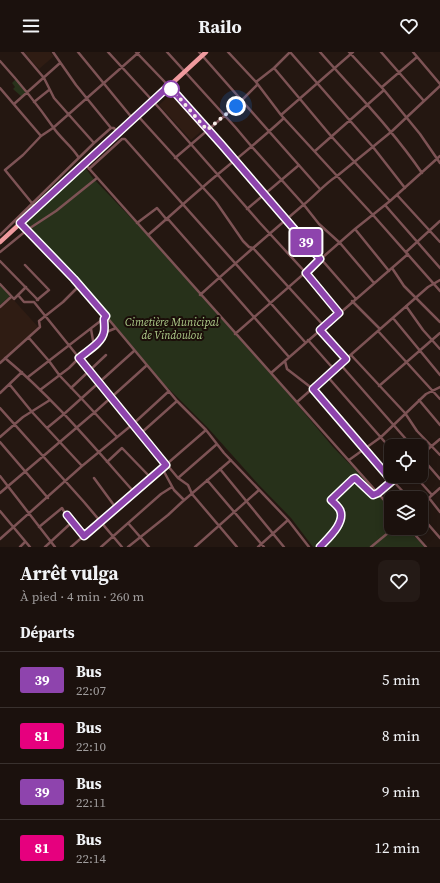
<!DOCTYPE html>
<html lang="fr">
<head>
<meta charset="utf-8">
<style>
	:root { --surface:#1b110d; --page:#241a16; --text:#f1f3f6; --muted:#a09d9d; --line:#39312e }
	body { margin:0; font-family:"Source Serif 4",serif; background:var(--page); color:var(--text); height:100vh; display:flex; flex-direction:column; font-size:15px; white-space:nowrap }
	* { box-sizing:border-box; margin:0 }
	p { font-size:13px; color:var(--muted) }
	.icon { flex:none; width:22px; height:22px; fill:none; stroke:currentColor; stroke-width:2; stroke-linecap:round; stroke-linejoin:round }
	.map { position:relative; height:495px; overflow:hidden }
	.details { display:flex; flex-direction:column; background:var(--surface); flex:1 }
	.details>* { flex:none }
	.badge { padding:0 8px; border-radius:3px; font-size:14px; line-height:26px }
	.buttons { position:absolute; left:384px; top:387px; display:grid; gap:8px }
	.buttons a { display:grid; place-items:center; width:44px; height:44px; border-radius:8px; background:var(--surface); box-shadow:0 2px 10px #0003,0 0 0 1px var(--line); font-size:20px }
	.you { position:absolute; width:20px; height:20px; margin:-10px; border:3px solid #fff; border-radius:50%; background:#1a73e8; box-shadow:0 0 0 6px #1a73e833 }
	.map>.badge { position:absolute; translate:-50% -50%; box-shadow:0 0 0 2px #fff }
	h2 { padding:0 20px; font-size:15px; line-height:36px }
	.round { display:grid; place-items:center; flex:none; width:42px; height:42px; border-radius:8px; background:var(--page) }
	.headline { display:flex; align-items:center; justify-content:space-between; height:68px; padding:0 20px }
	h1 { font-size:19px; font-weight:700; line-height:30px }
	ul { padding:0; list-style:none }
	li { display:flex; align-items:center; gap:12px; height:56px; padding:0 20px; border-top:1px solid var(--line) }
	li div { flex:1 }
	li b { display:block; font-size:15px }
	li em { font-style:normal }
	li .badge { min-width:44px; font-weight:700; text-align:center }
	header { display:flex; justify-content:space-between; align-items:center; height:52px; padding:0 20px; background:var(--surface); font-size:18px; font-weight:700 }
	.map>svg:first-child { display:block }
</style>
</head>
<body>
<header><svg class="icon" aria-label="menu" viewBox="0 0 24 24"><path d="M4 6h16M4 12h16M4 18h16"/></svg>Railo<svg class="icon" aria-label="heart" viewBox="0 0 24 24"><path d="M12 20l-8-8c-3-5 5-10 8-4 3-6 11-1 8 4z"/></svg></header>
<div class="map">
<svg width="440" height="495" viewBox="0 0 440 495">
	<rect width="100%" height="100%" fill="#241711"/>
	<path fill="#2f1c13" d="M24,0H50L54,4L39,17Z
		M173,40L205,76L191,88L159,53Z
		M11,245L39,276L0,311V255Z"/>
	<path fill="#27311a" d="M16,27L26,40L22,45L13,37L15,35L12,31Z
		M84,114L92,125L155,191L271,321L333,395L378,441L391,458V476H406L425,495H313L291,466L258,432L208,376L146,314L80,233L22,173Z
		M0,232L10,244L0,253Z"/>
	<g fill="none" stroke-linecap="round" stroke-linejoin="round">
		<path stroke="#7d5355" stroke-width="2.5" d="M22,0L44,26L54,46L94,91
			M53,0L76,33L111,76H114L117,81
			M78,0L133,67
			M108,0L161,58L260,171L306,221L339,261
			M136,0L184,50L356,247
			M167,0L236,76L252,95L304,153L319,172L340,191L374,231
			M199,0L320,137
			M228,0L256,30L281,63L373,163L440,239
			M290,0L373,95L405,136
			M320,0C355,40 392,77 422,121
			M349,0L384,38L420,82L440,111
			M381,0L424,49
			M413,0L440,32
			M0,9C19,30 37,52 53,75C60,86 72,94 79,106
			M274,16L331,84L390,149
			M256,30L274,16L290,0
			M382,35L417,5
			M0,36L41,84
			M34,50L49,38
			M14,52L60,11
			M281,63L353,0
			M138,64L216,150L243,189L249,195L253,196L324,274
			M315,99L384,38
			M175,106L236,54L257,33
			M85,112L391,456
			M89,117L122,87H125L305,290
			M397,143L440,190
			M385,153L440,216
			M36,156L5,118L23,103L41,84L53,76L139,0
			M247,157L299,113
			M168,167L289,305
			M20,171L80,233L177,349L206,378L224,401L288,468L309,495
			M137,171L157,156L167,168
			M355,177L389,219
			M0,183L94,91L111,76
			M148,183C167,167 185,150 204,134C231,111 258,90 284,66
			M0,200L27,178L56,159L97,126
			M406,200L440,169
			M0,209L38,248
			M25,213L49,238L37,248
			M392,216L404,234L440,270
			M0,232L14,247L26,235
			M18,243L24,250H34L122,359L178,426L188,433L192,442L237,495
			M200,243C233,213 268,183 302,154C314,145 324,132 337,124L391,80L440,34
			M352,249L380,277
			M406,254L423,278L440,297
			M0,255L11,245
			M393,266L440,323
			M91,277L94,294
			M320,278L346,307
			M378,279L440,347
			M104,281L116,276
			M235,282L355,177L390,149L440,104
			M29,286L49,309L60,324L81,346L117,385
			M308,288L330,313L335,317
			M351,303L405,361L417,379L440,403
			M5,306C53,346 93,394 134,440
			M285,309L287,317L313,337L378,413L409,446
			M0,311L40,275L39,269L63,250L80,233
			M340,312L412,394
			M271,321L408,202
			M327,324L391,397
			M28,325L103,267
			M10,333L32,360L82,414
			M379,334L440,281
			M71,336L106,303
			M40,338L69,316L79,306L94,294L102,285L104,278L103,267
			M0,341L22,320
			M419,348L440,373
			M297,350L428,235L440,228
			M0,356L84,450L122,495
			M47,376L64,362L134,299
			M140,382L177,349
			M0,385L23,365L50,348
			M0,390L48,446
			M421,403L440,387
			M421,405L440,427
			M349,408L381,385L426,342L440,335
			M107,410L122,396L151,426
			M162,416L174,438L184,448
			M220,417L284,495
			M0,424L55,495
			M415,424L432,443
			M94,426L116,456
			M178,426L217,392
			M207,428L264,495
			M0,441L95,360L146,314
			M429,446L440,460
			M421,453L440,436
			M0,459L30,495
			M421,464L440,486
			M128,471L149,495
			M39,475L62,456L71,471L84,484
			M409,476L426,495
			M0,487L82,414L133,372L169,339
			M20,495L25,490
			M45,495L71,471
			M71,495L206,378
			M101,495L161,442L172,435
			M128,495L168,463L182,450L231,408
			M195,495L259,438
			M258,495L288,468
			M320,495C327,487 346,471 340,458C338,454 334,451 331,448L353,427L355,426L373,443L378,441L398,424
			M371,495L394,476"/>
		<path stroke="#ef9a9e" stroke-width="4.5" d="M0,190L206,0"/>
	</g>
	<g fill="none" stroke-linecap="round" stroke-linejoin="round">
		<defs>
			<path id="line" d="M67,463L84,484L166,413L79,306C87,299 102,291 104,280C105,276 104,271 104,267L106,264L74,227L20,171L169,34L221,92L320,207L306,221L339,261L320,278L346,307L313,337L392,429L378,441L373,443L355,426L353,427L331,448C334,451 338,454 340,458C346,471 327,487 320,495"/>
		</defs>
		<use href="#line" stroke="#fff" stroke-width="9"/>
		<use href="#line" stroke="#8e44ad" stroke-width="6"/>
		<path stroke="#f7ede9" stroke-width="4" stroke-dasharray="0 7.2" d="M171,37L169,34L207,78L236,54"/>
	</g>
	<circle fill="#fff" stroke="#8e44ad" stroke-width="2" cx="171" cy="37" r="8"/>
	<g text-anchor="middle" stroke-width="4" stroke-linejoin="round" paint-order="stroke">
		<g font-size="11" font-style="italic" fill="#afcd8b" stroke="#1b0e09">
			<text x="172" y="274">Cimetière Municipal<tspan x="172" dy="13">de Vindoulou</tspan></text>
		</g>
	</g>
</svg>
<div class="buttons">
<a><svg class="icon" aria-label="locate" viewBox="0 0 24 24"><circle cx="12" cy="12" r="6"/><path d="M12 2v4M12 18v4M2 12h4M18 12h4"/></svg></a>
<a><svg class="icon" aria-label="layers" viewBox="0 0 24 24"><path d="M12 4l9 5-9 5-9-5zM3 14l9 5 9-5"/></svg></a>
</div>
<div class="you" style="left:236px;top:54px"></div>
<b class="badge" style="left:306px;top:190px;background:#8e44ad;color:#fff">39</b>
</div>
<section class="details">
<div class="headline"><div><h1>Arrêt vulga</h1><p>À pied · 4 min · 260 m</p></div><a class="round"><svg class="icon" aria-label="heart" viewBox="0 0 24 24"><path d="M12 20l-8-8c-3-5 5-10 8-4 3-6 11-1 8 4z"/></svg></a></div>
<h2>Départs</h2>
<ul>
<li><span class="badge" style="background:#8e44ad;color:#fff">39</span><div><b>Bus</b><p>22:07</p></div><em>5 min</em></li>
<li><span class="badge" style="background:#e6007e;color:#fff">81</span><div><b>Bus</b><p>22:10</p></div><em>8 min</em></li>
<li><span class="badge" style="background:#8e44ad;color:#fff">39</span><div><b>Bus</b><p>22:11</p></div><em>9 min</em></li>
<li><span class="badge" style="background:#e6007e;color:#fff">81</span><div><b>Bus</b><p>22:14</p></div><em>12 min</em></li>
</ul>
</section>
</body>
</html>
